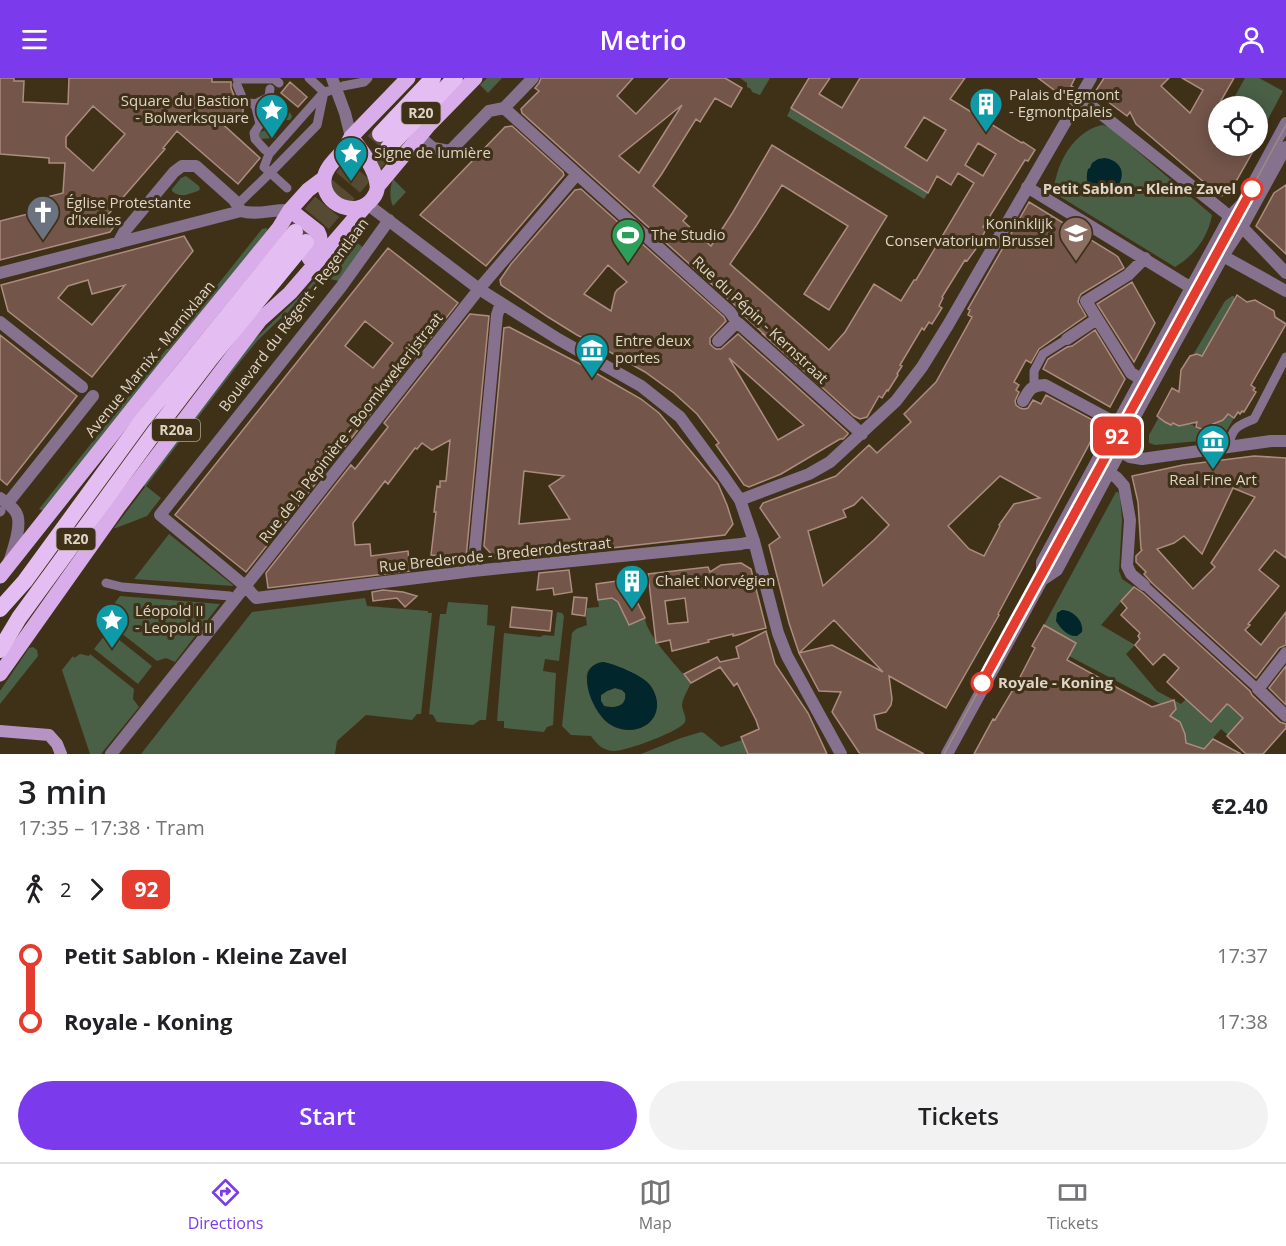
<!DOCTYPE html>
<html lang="en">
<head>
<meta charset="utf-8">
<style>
	:root { --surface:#fff; --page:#f2f2f2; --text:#202124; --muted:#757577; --line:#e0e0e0; --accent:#7c3aed }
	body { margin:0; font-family:"Open Sans",sans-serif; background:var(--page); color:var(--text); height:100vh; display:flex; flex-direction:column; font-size:22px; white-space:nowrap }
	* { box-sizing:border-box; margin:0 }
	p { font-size:20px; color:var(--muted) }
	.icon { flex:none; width:33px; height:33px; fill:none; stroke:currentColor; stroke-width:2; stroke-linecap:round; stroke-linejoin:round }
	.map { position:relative; height:676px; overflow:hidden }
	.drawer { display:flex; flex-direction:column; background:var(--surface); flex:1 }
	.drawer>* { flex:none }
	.badge { padding:0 12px; border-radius:9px; font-size:21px; line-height:39px }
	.tools { position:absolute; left:1208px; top:18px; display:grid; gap:12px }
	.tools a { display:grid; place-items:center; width:60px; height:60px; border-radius:50%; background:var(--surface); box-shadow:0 3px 15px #0003; font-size:30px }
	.map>.badge { position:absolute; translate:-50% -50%; box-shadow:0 0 0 3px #fff }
	.legs { display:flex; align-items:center; gap:9px; height:66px; padding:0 18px; font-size:20px }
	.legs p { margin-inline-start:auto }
	.overview { display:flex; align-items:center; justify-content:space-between; height:102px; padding:0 18px }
	h1 { font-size:33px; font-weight:600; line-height:45px }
	.cta { display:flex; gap:12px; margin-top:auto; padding:12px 18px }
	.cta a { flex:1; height:69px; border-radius:36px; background:var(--accent); color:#fff; font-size:24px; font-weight:600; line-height:69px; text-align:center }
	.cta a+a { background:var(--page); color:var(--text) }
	ul { padding:0 18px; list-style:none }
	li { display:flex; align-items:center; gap:21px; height:66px; font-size:22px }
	li i { display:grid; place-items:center; width:9px; height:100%; margin:0 8px; background:currentColor }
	li i::after { content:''; width:15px; height:15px; margin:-8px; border:4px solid; border-radius:50%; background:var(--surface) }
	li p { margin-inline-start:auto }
	li:first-child i { background:linear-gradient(#0000 50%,currentColor 0) }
	li:last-child i { background:linear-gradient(currentColor 50%,#0000 0) }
	header { display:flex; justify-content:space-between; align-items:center; height:78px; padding:0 18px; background:var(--accent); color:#fff; font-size:27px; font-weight:600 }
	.tabs { display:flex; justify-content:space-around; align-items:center; height:84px; border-top:2px solid var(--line); background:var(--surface); font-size:16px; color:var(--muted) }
	.tabs a { display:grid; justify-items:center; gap:3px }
	.tabs .on { color:var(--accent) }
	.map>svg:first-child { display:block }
</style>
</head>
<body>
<header><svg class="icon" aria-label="menu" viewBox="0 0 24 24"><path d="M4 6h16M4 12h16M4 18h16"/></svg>Metrio<svg class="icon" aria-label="person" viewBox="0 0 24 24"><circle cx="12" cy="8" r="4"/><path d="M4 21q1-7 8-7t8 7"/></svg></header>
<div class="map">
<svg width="1286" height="676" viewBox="0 0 1286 676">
	<rect width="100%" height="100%" fill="#3f3118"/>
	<path fill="#495f46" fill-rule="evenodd" d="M487,0H502L488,15L480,7Z
		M740,0H770L760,17L752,14L751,11L747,9V5Z
		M1245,0H1259L1283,13L1266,45L1257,40V28H1237L1231,25Z
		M268,27L289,34L291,36L292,39L290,42H270L265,41L262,33L264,30Z
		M791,30L928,115L924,121L787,38Z
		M1103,47L1109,49L1212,137C1208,159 1195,177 1175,189L1059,118C1057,115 1054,113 1054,109C1054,107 1055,102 1056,100C1061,78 1078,51 1103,47Z
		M272,50L276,54L275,60L259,61L257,55Z
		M186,98L199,108L200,111L198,113C187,116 181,121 172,113V111L181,100Z
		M393,101L406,114L393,128C389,119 390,110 393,101Z
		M267,150V153L44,433L39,431L262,151Z
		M352,161L364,170L339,203L325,200L317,204L282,241L281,240L258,262L240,284L146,408L161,420L147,438L116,450H114L145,409L143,406L236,283L256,260L300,218Z
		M1232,218H1234V220L1235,221L1200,281L1193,277L1225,223Z
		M1225,335L1234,340L1222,361L1155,367L1149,365V357L1159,339L1171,346H1172L1174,342L1176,346L1179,348L1190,345L1191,347L1192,346L1196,350L1204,351L1207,353L1209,351L1210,353L1213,350L1212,339L1219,344L1224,342L1226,338Z
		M1116,414H1118L1120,418L1122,442L1119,493L1122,501L1134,509L1101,547L1135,567L1126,576L1157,613L1181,626L1186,621L1211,644L1220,634L1213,627L1220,619L1229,627L1231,626L1239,636L1248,644L1267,671L1263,676H1260L1228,657L1221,651L1199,676L1180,664C1189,657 1183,653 1180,644L1163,635L1164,628L1069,578L1076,565L1044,547Z
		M169,456L233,507V508L134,501Z
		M120,518L220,526L175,584L166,580L157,583L112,548L113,547C109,542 108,537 112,532L110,531Z
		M365,520L367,528L428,533V535H432L421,636H417L412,642L366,637L337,663L335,676H141L252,534Z
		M612,520L618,524L628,547L645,540C645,555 679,591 691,605C688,612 683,619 682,627C682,632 687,639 685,644C681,653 624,674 613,673C602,672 597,666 591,658L571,657L562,648L572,555L576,551L587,547L586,540L587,530L599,529L598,522ZM603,584C615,586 640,597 649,606C662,621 658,646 637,651C609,657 596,635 590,611C588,605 585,599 588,593C591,588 597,585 603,584Z
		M448,524L488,527L487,547L495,548L486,642H480L473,647L437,644L433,637L429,636L440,536H446Z
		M557,534L562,535L564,538L559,583L545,581L543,593L556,595L553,647L547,649L544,654L504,650V643H497L504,555L540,559L544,557L554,558Z
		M108,553L152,588L138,606L94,571Z
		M33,569L37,572L38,578L0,626V613L29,570Z
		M80,576L89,578L90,576L134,611L133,621L139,629L101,676H90L62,592L73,578L74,580Z
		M615,610L622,612L625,615C628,628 614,631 604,628L601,623V617L607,613Z
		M701,654L704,655L721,669L742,662L748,676H641L681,660Z"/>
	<path fill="#01262c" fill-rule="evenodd" d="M1105,80C1141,87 1111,133 1091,110C1086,104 1086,98 1088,91L1090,90L1092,85L1098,81Z
		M1062,532C1073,532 1084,543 1082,554L1077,558C1068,559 1061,551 1056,543L1057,535Z
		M603,584C615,586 641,597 649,606C666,627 655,652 628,652C620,651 613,649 607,644C592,632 573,588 603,584ZM615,610L622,612L625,615C628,628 614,631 604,628L601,623V617L607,613Z"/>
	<path fill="#73554a" stroke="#ad8c80" stroke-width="1.5" fill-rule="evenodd" d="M0,0H14V3H24L23,24L68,26L69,0H212V4H231V10L238,27L243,31V40H216L260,80L238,106L177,53L163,70L165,71L106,139L115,147L110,154L0,182V143L32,135L30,127H33L32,123L63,115L65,85H49V80L0,76ZM93,28L125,56L93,93L66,69V59Z
		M541,0H633L617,18L636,36L670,0H725L742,10L731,29L715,20L700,44L696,41L661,97L653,108L687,138L683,143L711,168L733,134L772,67L887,138L829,232L804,216L848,148L782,107L756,148L730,186L829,272L845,254L874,206L901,223L914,202H916L974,105L958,95L951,107L937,98L928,115L791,30L809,0H830L819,16L842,30L860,0H965L950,21L1022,65L1023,64L1035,72L1028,83L1025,82L983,149L986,151L978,168L967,183L965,182L942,219L943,220L939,228L942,230L932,246L929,244L924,252L922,250L900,287L902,288L897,296L898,297L888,313L887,312L882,320L879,318L867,339L860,341L854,338L763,256H764L741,235L736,228L522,35L521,31L539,13L535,10L539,5ZM682,27L639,95L619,78ZM924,39L946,52L927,83L905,69ZM978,65L996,76L983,98L965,87Z
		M1038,0H1075L1071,8L1073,9L1066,21Z
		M1104,0H1169L1161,8L1190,35L1203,12L1182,0H1234L1218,28V68H1256L1230,114L1228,116L1220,118L1136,46L1130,34L1127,38L1095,14Z
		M290,4L307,19L298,29L281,15Z
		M512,48L563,94L564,97L486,188L420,137L505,49Z
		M1286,107V176L1256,148L1274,115Z
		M581,111L724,239L726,243L710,260V266L713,269L716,271H721L738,256L848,355V356L843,361H840L781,396L749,409L744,407L716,367L719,365L697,336L674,315L645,294L589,262V263L577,257L548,239L501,207L500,202L511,186L575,112ZM608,187L627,204L617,212L615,215L611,233L584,216ZM729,280L804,347L778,362Z
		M1029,124L1114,176L1118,179L1124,190L1081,216L1079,220L1078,224L1086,238L1039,271L1031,285L1026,282L1014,304L1019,307L1016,312L1019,314L1015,323L1016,327L1020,330L1024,331L1028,330L1033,322L1041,326L1046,317L1100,346L998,536L999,537L946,630L889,598L892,621L891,627L886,634L874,637L877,651L924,676H860L832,634L841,614L819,613L799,575L832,567L883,594L834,542L799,575L789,545L769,467L780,459L760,430L763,425L836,398L869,367L877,375L911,344L904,336L936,304L972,239L968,237L970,232L968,231ZM1000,398L1040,420L1014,426L999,447L1000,448L984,478L969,471L948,448ZM862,419L889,447L874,462L823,508L808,453L846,439L843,432L854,427Z
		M184,158L193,173L92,299L8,233L1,207ZM88,202L92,216L125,207L92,247L58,220L68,208Z
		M388,170L458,225L246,494L175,437ZM365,243L393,265L373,290L345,268Z
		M1132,204L1155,245L1134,284L1097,226Z
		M1237,217L1247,224L1255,222L1274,233L1275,239L1286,246L1251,307L1255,310L1253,312L1256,314L1244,334L1242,333L1240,336L1238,334L1234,340L1228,336L1223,342L1213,346L1214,349L1202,351L1196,349L1197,344L1179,348L1173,345L1171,347L1165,344L1157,338L1172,310L1179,314L1181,292L1190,278L1197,276L1202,278Z
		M470,236L489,238L466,480L431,477L436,434H434L437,408L440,409V403H446L450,362L432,372L422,365L417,371L415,370L388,406L385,403L353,445L355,467L370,466L371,478L408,473L410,493L268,510L266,495L351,387L355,391L388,349L384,345Z
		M509,249L580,286L641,321L659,335L718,406L727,427L733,446L725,457L567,475L495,480L484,468L504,250ZM524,393L564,398L549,408L570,441L519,446Z
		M1095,252L1125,301L1110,329L1043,291L1048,281L1067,269L1072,268Z
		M0,257L77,318L7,407L0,401Z
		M1254,378L1286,380V480L1275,472L1259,492L1279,508L1248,546L1250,547L1245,552L1261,567L1286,534V567L1279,570L1256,600L1152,505L1144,496L1146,494L1136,484V478L1142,472L1141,471L1138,424L1132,398L1183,387ZM1233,410L1255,419L1211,485L1215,489L1193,511L1157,471L1174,465L1184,458L1202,476Z
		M741,485L751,491L766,550L733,558V556L708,562L709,564L672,573L670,562L656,565L648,496L708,489L710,494L721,487ZM685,520L688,544L668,546L665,523Z
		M569,492L572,514L554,517L553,510L537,512L539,495Z
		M624,502L628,505L645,540L629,547L618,524L612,520L598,522L596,506Z
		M1134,509L1143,515L1250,613L1252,617L1280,644L1286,646V650L1263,676H1246L1227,658L1243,640L1229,627L1227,626L1211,644L1167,604L1179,590L1164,576L1153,587L1135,567L1140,561L1138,558L1140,555L1121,537L1127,530L1121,523Z
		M383,512L403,514L417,518L405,529L397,520L373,523L372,514Z
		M574,519L587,520L585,538L572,536Z
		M512,529L552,533L550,553L510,549Z
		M1044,547L1076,565L1067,582L1152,629L1174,622L1176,631L1170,638L1180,644L1185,656L1186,665L1204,671L1213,661L1241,676H974L993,641L995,642L1017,605L1035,570L1032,568Z
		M766,553L775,586L808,635L827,676H748L741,659L759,651L756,642L737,605L734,608L720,589L691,605L684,596L717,579L720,584L739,580L736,569Z
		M1286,588V627L1269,610Z"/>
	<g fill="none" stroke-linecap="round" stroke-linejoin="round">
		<path stroke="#574a32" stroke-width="16" stroke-dasharray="16 8" stroke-linecap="butt" d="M295,154L380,56
			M307,164L388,70"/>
		<path stroke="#86718f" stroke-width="9" d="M237,1H274L279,5
			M237,7L244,24L255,26L260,46L254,55L255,61L265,72
			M343,8L364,4L368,0
			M255,26L269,19L270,11
			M268,75L269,76L264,89L287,110
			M269,76L324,14L309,0
			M240,124L270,95L317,47L324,14L329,13
			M1034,308V293L1043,276L1067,261
			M1228,370C1232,350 1236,348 1254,341L1286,279
			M0,434L1,433
			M106,505L122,509L230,518L235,521
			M1144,507L1258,611"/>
		<path stroke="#86718f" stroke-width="12" d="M332,0L345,35L351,59
			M1080,19L1223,133L1242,149
			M504,30L730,234L737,244L862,356
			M420,59L433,70L450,73L489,33L504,30L533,0
			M1027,109L1185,206L1201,213
			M367,126L479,211L558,261L641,308L680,339L722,396L740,422L754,463L778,555L787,578L841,676
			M389,142L341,209L160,437L245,508L256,520L473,493L741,466L754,463
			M118,165L124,154L174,94L182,88H196L234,122L241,133
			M0,195L241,133C256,138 274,131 290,132
			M0,244L82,309
			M1067,261L1097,241
			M718,263L737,244
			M1141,301L1131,295L1086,223L1128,197L1145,180
			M1023,323C1030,310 1031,308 1045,307L1118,346
			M1110,395L1117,400L1124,408L1130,442L1127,488L1131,496L1144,507
			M0,420C5,424 12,428 15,433C24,444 13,472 9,484
			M740,422L809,396L830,384L896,323L922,289L948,247L1091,0
			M7,426L93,318
			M473,493L497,237L501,225
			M1286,575L1258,611L1286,638
			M111,676L255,496L479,211L577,96"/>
		<path stroke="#86718f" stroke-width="12" d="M1242,149L1286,195
			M1216,179L1223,178L1286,213
			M1114,370L1130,379L1142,381L1271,363H1286
			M1042,502V484L1230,138L1242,126L1286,45
			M947,676L1042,502L1057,492L1120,374L1133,342L1223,178L1242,149L1286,69"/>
		<path stroke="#b593c2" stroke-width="12" d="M0,653L49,657L57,666L61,676"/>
		<path stroke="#d9adea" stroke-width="15" d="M351,59C360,70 376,92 377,107C378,112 376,116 373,120C358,141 322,128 324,101C326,88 337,81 344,71C347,67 349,63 351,59L408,0
			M378,108L429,47L475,0
			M290,132L318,154C324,165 316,172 309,180
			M0,498L169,285L279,150L290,132L308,112L324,100
			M0,596L119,428L260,242L290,215L367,126"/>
		<path stroke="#e4bef2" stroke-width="16" d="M380,56L433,0
			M388,70L455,0
			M0,531L25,503L141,344L295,154
			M0,572L19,540L156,352L211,280L306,164"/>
		<path stroke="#9a8f7c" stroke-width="1.5" d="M944,676L1286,47"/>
	</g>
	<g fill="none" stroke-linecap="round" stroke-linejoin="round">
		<defs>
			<path id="line-1" d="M982,605L1252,111"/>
		</defs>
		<use href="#line-1" stroke="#fff" stroke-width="14"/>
		<use href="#line-1" stroke="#e43c2e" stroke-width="9"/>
	</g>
	<defs>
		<symbol id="building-pin" viewBox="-11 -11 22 30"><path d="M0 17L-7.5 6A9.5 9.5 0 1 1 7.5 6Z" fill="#0f9aa8" stroke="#3f3118"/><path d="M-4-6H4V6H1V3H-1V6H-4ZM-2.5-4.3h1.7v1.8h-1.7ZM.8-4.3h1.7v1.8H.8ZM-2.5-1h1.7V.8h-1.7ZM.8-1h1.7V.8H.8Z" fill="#fff"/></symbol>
		<symbol id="sight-pin" viewBox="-11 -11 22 30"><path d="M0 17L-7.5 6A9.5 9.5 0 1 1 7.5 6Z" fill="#0f9aa8" stroke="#3f3118"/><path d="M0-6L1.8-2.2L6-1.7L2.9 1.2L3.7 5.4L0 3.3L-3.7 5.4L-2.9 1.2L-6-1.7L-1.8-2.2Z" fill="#fff"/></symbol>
		<symbol id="church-pin" viewBox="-11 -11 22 30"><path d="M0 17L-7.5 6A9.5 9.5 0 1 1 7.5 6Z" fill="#6b7280" stroke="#3f3118"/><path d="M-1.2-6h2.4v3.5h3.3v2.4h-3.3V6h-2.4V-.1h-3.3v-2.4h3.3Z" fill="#fff"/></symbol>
		<symbol id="university-pin" viewBox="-11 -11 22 30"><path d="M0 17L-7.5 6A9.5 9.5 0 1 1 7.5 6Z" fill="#8d6e63" stroke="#3f3118"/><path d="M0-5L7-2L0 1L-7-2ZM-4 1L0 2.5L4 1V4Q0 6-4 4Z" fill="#fff"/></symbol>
		<symbol id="stadium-pin" viewBox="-11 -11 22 30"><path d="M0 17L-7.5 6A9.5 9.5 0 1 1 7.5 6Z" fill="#2e9e5b" stroke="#3f3118"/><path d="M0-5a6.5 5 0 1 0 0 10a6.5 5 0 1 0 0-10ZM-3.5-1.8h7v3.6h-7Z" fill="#fff"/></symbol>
		<symbol id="museum-pin" viewBox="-11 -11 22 30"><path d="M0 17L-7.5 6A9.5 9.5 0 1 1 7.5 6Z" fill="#0f9aa8" stroke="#3f3118"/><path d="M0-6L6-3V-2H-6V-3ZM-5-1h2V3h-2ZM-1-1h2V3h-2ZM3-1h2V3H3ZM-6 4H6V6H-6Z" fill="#fff"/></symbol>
	</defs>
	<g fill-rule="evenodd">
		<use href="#building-pin" x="967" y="7" width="38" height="52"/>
		<use href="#sight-pin" x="253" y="13" width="38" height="52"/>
		<use href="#sight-pin" x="332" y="56" width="38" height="52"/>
		<use href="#church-pin" x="24" y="115" width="38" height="52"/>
		<use href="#university-pin" x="1057" y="136" width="38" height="52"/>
		<use href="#stadium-pin" x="609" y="138" width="38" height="52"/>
		<use href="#museum-pin" x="573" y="253" width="38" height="52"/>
		<use href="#museum-pin" x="1194" y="344" width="38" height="52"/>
		<use href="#building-pin" x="613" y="484" width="38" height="52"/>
		<use href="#sight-pin" x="93" y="523" width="38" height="52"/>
	</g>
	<g fill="#fff" stroke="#e43c2e" stroke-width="3">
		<circle cx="1252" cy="111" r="10"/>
		<circle cx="982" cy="605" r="10"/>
	</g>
	<g text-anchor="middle" stroke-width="6" stroke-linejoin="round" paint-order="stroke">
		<g fill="#3f3118" stroke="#aea492" stroke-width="1.5">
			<rect x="401.5" y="24" width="39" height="22" rx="4.5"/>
			<rect x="152" y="341" width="48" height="22" rx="4.5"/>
			<rect x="56.5" y="450" width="39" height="22" rx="4.5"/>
		</g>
		<g font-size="14" font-weight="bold" fill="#ded5c6">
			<text x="421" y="40">R20</text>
			<text x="176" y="357">R20a</text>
			<text x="76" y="466">R20</text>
		</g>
		<g font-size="15" fill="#ded5c6" stroke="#3f3118" text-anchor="start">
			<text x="1009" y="22">Palais d'Egmont<tspan x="1009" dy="17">- Egmontpaleis</tspan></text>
			<text x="249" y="28" text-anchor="end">Square du Bastion<tspan x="249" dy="17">- Bolwerksquare</tspan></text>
			<text x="374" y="80">Signe de lumière</text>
			<text x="66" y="130">Église Protestante<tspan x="66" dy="17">d’Ixelles</tspan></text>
			<text x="1053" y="151" text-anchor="end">Koninklijk<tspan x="1053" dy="17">Conservatorium Brussel</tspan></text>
			<text x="651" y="162">The Studio</text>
			<text x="615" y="268">Entre deux<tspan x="615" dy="17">portes</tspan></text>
			<text x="1213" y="407" text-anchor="middle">Real Fine Art</text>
			<text x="655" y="508">Chalet Norvégien</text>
			<text x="135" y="538">Léopold II<tspan x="135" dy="17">- Leopold II</tspan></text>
		</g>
		<g font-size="15" font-weight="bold" fill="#ded5c6" stroke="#3f3118" text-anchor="end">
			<text x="1236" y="116">Petit Sablon - Kleine Zavel</text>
			<text x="998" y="610" text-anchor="start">Royale - Koning</text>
		</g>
		<g font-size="15" fill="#ded5c6" stroke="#3f3118">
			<text transform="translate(294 237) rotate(-53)" y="5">Boulevard du Régent - Regentlaan</text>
			<text transform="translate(760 242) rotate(43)" y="5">Rue du Pépin - Kernstraat</text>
			<text transform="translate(150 281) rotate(-51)" y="5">Avenue Marnix - Marnixlaan</text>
			<text transform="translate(351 350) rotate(-52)" y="5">Rue de la Pépinière - Boomkwekerijstraat</text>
			<text transform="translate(495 477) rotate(-6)" y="5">Rue Brederode - Brederodestraat</text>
		</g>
	</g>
</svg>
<div class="tools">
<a><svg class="icon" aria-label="locate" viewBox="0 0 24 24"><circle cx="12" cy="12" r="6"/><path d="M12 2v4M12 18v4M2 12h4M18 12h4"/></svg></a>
</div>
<b class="badge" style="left:1117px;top:358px;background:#e43c2e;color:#fff">92</b>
</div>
<section class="drawer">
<div class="overview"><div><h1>3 min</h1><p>17:35 – 17:38 · Tram</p></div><b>€2.40</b></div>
<div class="legs"><svg class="icon" aria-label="walk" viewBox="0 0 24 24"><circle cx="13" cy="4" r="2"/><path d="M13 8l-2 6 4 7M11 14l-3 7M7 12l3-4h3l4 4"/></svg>2<svg class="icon" aria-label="forward" viewBox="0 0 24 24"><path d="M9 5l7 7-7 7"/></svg><b class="badge" style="background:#e43c2e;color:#fff">92</b></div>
<ul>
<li><i style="color:#e43c2e"></i><b>Petit Sablon - Kleine Zavel</b><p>17:37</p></li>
<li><i style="color:#e43c2e"></i><b>Royale - Koning</b><p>17:38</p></li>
</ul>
<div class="cta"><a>Start</a><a>Tickets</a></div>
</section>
<nav class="tabs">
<a class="on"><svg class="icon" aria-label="directions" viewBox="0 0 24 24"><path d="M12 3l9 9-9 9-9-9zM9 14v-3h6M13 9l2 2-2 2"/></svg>Directions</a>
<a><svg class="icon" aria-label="map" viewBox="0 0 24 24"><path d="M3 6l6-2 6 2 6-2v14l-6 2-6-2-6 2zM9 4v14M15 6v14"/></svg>Map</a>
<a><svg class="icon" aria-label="tickets" viewBox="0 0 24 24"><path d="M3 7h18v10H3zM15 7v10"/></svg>Tickets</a>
</nav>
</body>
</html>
